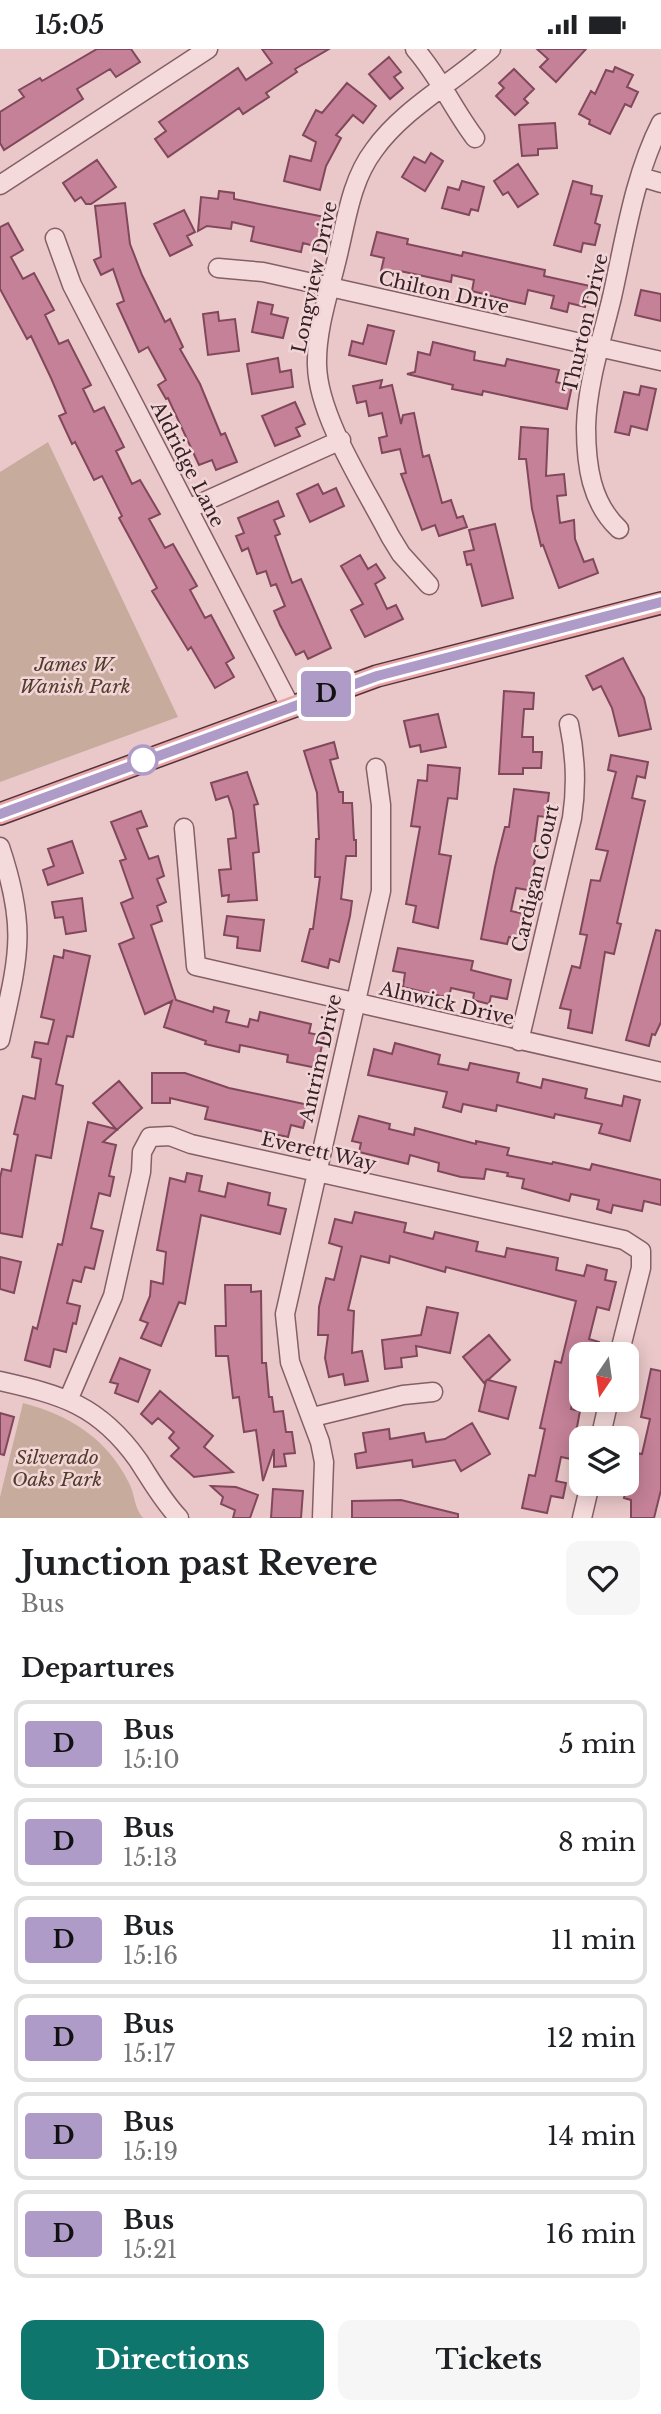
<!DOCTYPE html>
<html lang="en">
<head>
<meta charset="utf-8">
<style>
	:root { --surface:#fff; --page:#f6f6f6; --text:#202124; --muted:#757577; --line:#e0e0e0; --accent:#0f766e }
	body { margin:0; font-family:"Libre Baskerville",serif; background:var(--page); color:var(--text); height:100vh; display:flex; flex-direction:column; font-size:26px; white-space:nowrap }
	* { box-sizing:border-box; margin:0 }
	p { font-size:23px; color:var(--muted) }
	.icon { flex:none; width:38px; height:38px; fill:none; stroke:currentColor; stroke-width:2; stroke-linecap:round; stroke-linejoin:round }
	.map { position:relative; height:1469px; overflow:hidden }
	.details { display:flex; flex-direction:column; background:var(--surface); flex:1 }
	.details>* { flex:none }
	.badge { padding:0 14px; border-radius:5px; font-size:24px; line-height:46px }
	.needle { width:46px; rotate:193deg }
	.fabs { position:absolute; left:569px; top:1293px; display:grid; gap:14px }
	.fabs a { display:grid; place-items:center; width:70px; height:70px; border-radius:14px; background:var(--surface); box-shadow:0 4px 18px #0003; font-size:35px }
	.map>.badge { position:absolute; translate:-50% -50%; box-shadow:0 0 0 4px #fff }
	h2 { padding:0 21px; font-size:26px; line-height:63px }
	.round { display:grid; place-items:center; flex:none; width:74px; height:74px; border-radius:14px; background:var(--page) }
	.head { display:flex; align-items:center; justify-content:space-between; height:119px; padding:0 21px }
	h1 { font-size:33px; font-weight:800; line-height:52px }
	.button { display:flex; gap:14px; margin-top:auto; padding:14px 21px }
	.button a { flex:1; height:80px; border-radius:14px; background:var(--accent); color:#fff; font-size:28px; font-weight:800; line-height:80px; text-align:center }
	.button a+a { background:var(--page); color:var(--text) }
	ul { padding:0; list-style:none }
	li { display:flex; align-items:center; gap:21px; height:88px; margin:0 14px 10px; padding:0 7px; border:4px solid var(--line); border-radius:14px }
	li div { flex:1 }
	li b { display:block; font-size:26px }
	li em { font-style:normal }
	li .badge { min-width:77px; font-weight:700; text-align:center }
	.status { display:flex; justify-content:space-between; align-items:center; height:49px; padding:0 35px; background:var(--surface); direction:ltr }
	.status svg { height:19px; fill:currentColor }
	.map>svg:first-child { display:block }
</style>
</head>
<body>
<div class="status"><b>15:05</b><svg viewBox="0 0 49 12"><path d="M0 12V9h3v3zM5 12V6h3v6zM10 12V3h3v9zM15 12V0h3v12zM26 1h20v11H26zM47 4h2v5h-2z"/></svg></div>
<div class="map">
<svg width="661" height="1469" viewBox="0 0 661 1469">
	<rect width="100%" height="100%" fill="#eac8c9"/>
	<path fill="#c7ac9d" d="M48,393L178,668L0,733V423Z
		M23,1354C69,1366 107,1389 129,1434C135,1445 134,1459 143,1469H0V1448Z"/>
	<path fill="#c48197" stroke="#81475b" stroke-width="2" d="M97,0H131L140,13L116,28L110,20L77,40L83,50L4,101L0,94V63L24,48L19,41L40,29L42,32Z
		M262,0H329L295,20L297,23L266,44L269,48L243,65L239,59L168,108L155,90L166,82L159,73L238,19L246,31L272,14Z
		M537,0H586L556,33L540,18L548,10Z
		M389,8L401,23L394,28L403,39L390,50L369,25Z
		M615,18L633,26L627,38L638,43L631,58L625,55L610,85L589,75L590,71L579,65L591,42L595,45L606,21L613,23Z
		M514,20L534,40L524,50L528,54L515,66L496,47L504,39L499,34Z
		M347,34L376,57L363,74L353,66L336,86L341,89L326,117L320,141L284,132L290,107L311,112L316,93L303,86L316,61L322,64Z
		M555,74L557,99L538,100V106L522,107L519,76Z
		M431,104L443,112L425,142L402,128L414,108L425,114Z
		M97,111L116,138L91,155H86L81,148L75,152L63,134Z
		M518,115L538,145L518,158L508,143L503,146L494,132Z
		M462,132L484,138L478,162L471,160L469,166L442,159L448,138L459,141Z
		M573,132L592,137L591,145L602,147L595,174L600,176L595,196L583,194L581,203L554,196Z
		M219,142L234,144V150L325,168L318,198L303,194L301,203L251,192L254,178L232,173L231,180L207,177L198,182L201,148L218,150Z
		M125,154L130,195L142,226L165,273L170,270L183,298L180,300L200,335L221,386L225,384L237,413L216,421L212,411L199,416L168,349L166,350L158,336L166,331L148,298L139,303L117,255L124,252L113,220L101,226L94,211L101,208L95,157Z
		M184,161L195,183L187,187L192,196L170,207L154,175Z
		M8,174L23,201L11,208L23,230L34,224L54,261L45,266L59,295L68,291L91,336L83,340L94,363L104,358L124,398L116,402L132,435L140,431L160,465L149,470L165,499L173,495L197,537L190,541L205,569L211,566L234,609L226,614L234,628L215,639L191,598L188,601L152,542L157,539L119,469L122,467L102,427L94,431L75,393L72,395L59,367L66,364L51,329L31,287L27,290L0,240V178Z
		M377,183L408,190L407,195L462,207L463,203L545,221L544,227L590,237L585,258L569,254L567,263L551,259L554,247L528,241L525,255L507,251L472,242L474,231L452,226L451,233L400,222L399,226L381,222L384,209L371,206Z
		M641,241L661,245V272L635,266Z
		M258,253L273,256L271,265L288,269L283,289L252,283Z
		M218,263L219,272L235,270L239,302L208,306L203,265Z
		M368,276L394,282L386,315L349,306L352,292L363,295Z
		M433,293L475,303L474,311L505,317L507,310L559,321L556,333L572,337L567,360L483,342L482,346L452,340L453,336L407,325L415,323L418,303L430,306Z
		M278,309L280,323L291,321L293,338L252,345L247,315Z
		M382,331L380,339L392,336L401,375L403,366L414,364L423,408L429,406L442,454L451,451L457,469L463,467L467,478L439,487L435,476L422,481L401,425L406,424L400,400L382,404L379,389L387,387L382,364L369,367L366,352L357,354L353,337Z
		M641,337L656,340L647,381L631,377L629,386L615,383L624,343L639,346Z
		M295,353L305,375L296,379L300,387L275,397L262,367Z
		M521,378L548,380L546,427L564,425L566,446L557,447L560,474L574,471L575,490L584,513L593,510L598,524L559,539L543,496L541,497L532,460L526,410H519Z
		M318,435L323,445L336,439L344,457L310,473L297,445Z
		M278,452L284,467L274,471L280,485L275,487L292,534L301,530L331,599L308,610L304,602L296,606L280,576L274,562L285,557L276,535L271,537L266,522L257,525L248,499L242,502L236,487L244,484L238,469Z
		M495,475L513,549L482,557L471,515L467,516L464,503L474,501L469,481Z
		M360,506L368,520L376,515L385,529L375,535L387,560L396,556L403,570L365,588L351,561L363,555L341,517Z
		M623,609L644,649L651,680L619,687L612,659L601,637L593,641L586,627Z
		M504,642L534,644L533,660H524L522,688H533V703H542L541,719H523V725H499Z
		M438,665L446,698L421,703L420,696L410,698L404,672Z
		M334,693L338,709L330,711L339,743H343V754H352L354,791H356V807H346L341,850L352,852L350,867L339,913L330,910L328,919L302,912L310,880H313L320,828H315L316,790H319L317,744L304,702Z
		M611,706L648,713L645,729L637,727L632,749L645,752L617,874L621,875L614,905L605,903L592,984L568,979L571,961L560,959L572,917L580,919L587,886L580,885L591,831L600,832L608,802L596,800L616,723L608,721Z
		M428,716L460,719L457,750L448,749L439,805L451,807L438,879L413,873L416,857L406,855L420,778L411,777L418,731L427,732Z
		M247,723L258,755L254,756L259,803L253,804L257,851L228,853L229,846L222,847L219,821L231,820L228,790L236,789L233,762L228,747L216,751L211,734Z
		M514,740L549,744L546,768L538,767L534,797L538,798L528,841L516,839L511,862L524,865L518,890L509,888L507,895L481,890L495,818L505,778H509Z
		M141,762L147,777L137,780L149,810L158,807L164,827L157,830L166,853L157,857L162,872L151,876L176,951L213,963L214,958L229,962L226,973L248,978L250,970L258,972L260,963L311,975L309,984L324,987L317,1019L287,1013L288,1006L240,996L239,1003L205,995L206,992L164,978L172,952L145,965L119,895L134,889L121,854L133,849L120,812L126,810L111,773Z
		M72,792L83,824L48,836L43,821L54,817L48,800Z
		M82,849L86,882L66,885L63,868L55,869L52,853Z
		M227,867L264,871L260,902L237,899L238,888L224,886Z
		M656,881L661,882V973L655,986L652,985L649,997L626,991Z
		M398,899L473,912L471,921L511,931L507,950L491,947L489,955L473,951L474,944L451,939L449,949L403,938L405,924L393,922Z
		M64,901L90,907L73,988L67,987L56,1035L63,1037L51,1109L36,1106L22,1188L0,1184V1129L2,1120L11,1122L18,1086L14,1085L23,1047L35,1050L41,1010L32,1008L35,993L48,995L54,971L41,968L54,907L63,909Z
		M395,994L440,1006L438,1015L468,1021L470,1014L519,1024L517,1033L541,1039L543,1030L561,1034L587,1040L585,1049L622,1057L624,1047L640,1051L630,1092L599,1084L602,1075L555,1065L554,1069L497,1056L496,1062L463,1055L461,1063L443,1058L447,1043L368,1026L374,1000L392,1005Z
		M152,1024H185L229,1039L309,1056L303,1079L291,1076L288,1088L205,1070L208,1058L170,1049V1054H152Z
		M119,1032L142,1059L103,1093L116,1096L109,1127L114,1128L110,1147L99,1144L91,1179L103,1182L94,1220L85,1218L81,1233L73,1231L67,1254L80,1257L76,1275L73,1274L66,1303L54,1300L50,1318L25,1311L33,1278L37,1280L58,1195L62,1196L88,1073L116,1080L93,1054Z
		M359,1067L390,1075L389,1080L414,1086L415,1079L476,1095V1092L509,1099L507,1106L552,1115L553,1113L590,1121L592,1115L661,1131V1156L644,1152L642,1162L613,1156L611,1164L597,1160L599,1151L571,1145L569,1152L522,1139L524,1130L507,1127L508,1124L486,1120L484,1130L461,1128L438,1122L439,1114L410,1106L408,1115L359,1103L361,1094L352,1092Z
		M187,1124L202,1127L199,1142L225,1148L228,1134L270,1144L268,1156L286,1160L280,1185L201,1166L185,1255L179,1253L161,1297L141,1289L148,1274L140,1271L150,1247L151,1232L163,1235L166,1203L157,1201L170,1129L185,1133Z
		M355,1163L406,1174L404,1183L433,1190L435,1183L478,1193L476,1202L505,1208L507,1199L543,1206L558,1209L556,1221L584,1227L587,1216L607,1221L605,1231L616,1233L609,1261L597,1258L589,1290L599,1293L596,1306H581V1337L576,1336L571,1360L580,1362L571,1410L561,1408L556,1432L566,1434L563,1449L551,1447L547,1464L522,1459L529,1426L535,1427L545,1380L540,1379L555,1312L561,1314L576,1252L446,1218L445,1223L390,1207L389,1214L361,1207L348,1261L354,1262L352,1304L362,1302L368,1332L345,1336L343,1325L329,1328L325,1309L328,1286H318L319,1258L326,1229L334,1231L342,1198L329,1194L335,1170L352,1174Z
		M0,1208L21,1213L14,1244L0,1240Z
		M225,1236H251V1243L261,1242L262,1314H266L269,1348H272L274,1363L283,1362L286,1383H292L295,1404L284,1405L286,1417L274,1418V1400L263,1432L256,1381L244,1383L239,1348L233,1349L228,1307H216L215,1277H226Z
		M427,1258L458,1264L450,1304L416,1297L417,1307L401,1309L402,1318L385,1320L382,1291L421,1286Z
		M489,1286L510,1311L488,1331L516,1338L508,1370L479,1362L486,1332L484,1334L463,1308Z
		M120,1309L150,1321L138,1353L115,1344L118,1335L110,1333Z
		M651,1320L661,1322V1441L654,1469H631V1451L624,1449L636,1404L642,1405L650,1370L641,1368Z
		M160,1342L213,1387L204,1398L233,1423L194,1428L171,1407L179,1399L169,1389L174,1383L158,1369L152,1375L141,1365Z
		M0,1364L14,1368L4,1406L0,1405Z
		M472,1374L490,1405L461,1422L455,1411L413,1418L412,1411L357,1419L355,1405L366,1403L363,1384L389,1380L390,1390L424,1384L426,1393L445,1390Z
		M211,1437L236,1438L258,1446L250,1469H233L235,1461L221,1455L223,1448Z
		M273,1440L303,1442L301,1469H271Z
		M401,1451L458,1465V1469H352V1452Z"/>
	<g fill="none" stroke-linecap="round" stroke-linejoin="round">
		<defs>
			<path id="minor" d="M415,0C439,27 453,60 475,89
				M641,128L661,134
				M0,136L208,0
				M55,189L72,236L290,657
				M218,219L263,223L661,312
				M188,460L341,391
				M619,480C591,454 586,416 586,378C587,334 602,290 612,248C625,190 634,127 661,74
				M429,536L401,505L390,487C366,440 318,368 317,316C316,278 331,238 339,201C347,167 352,130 374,101C403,60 453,34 491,0
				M184,779L196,917L661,1023
				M0,798C28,881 18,909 0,991
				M519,992L572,769C577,736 576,708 569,675
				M0,1332C62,1346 99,1356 138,1411C151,1431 162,1451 179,1469
				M69,1349L113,1247L141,1123L142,1103L150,1088L170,1087L191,1095L624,1191L641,1202V1219L619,1306
				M313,1368L403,1346L433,1343
				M600,1390L609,1351
				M322,1469L324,1413L320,1393L290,1313L285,1265L381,842V756L376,719
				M582,1469L590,1435"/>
			<path id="major" d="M0,765L377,627L661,554"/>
		</defs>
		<use href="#minor" stroke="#845f67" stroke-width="21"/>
		<use href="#major" stroke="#52323b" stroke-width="24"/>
		<use href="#minor" stroke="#f5dadb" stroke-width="18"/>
		<use href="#major" stroke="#e9a4a8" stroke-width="21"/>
	</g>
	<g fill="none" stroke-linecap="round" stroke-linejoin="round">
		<defs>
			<path id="line" d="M0,765L377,627L661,553"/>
		</defs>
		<use href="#line" stroke="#fff" stroke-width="16"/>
		<use href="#line" stroke="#af9bc8" stroke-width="10"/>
	</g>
	<circle fill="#fff" stroke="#af9bc8" stroke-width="3.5" cx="143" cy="711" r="14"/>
	<g text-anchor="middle" stroke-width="5" stroke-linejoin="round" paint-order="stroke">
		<g font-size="19" fill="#362126" stroke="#f2d6d7">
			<text transform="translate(314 228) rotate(-78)" y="7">Longview Drive</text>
			<text transform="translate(444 243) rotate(13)" y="7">Chilton Drive</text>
			<text transform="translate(585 274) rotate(-77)" y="7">Thurton Drive</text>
			<text transform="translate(188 415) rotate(63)" y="7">Aldridge Lane</text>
			<text transform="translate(535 829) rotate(-77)" y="7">Cardigan Court</text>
			<text transform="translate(447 954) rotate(13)" y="7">Alnwick Drive</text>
			<text transform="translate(320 1009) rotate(-77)" y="7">Antrim Drive</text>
			<text transform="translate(319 1102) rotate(13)" y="7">Everett Way</text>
		</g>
		<g font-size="19" font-style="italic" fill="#503d29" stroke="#f2d6d7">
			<text x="75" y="622">James W.<tspan x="75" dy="22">Wanish Park</tspan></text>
			<text x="57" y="1415">Silverado<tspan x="57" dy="22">Oaks Park</tspan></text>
		</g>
	</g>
</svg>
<div class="fabs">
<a><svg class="needle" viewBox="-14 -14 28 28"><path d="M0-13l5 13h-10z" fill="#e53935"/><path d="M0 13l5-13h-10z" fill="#757577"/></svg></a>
<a><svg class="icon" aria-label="layers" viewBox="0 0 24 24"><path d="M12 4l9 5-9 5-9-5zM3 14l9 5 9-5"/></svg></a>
</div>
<b class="badge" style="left:326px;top:645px;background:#af9bc8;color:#111">D</b>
</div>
<section class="details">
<div class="head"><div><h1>Junction past Revere</h1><p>Bus</p></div><a class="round"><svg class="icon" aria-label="heart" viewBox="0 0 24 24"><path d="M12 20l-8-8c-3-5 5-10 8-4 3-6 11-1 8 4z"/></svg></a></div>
<h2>Departures</h2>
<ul>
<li><span class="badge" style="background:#af9bc8;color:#111">D</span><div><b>Bus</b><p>15:10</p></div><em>5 min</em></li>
<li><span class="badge" style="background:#af9bc8;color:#111">D</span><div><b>Bus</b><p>15:13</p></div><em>8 min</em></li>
<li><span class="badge" style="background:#af9bc8;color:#111">D</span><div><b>Bus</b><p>15:16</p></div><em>11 min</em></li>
<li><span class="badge" style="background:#af9bc8;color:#111">D</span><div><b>Bus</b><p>15:17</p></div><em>12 min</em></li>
<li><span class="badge" style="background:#af9bc8;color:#111">D</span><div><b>Bus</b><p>15:19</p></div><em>14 min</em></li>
<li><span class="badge" style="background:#af9bc8;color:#111">D</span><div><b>Bus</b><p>15:21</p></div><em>16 min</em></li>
</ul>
<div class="button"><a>Directions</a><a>Tickets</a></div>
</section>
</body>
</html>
